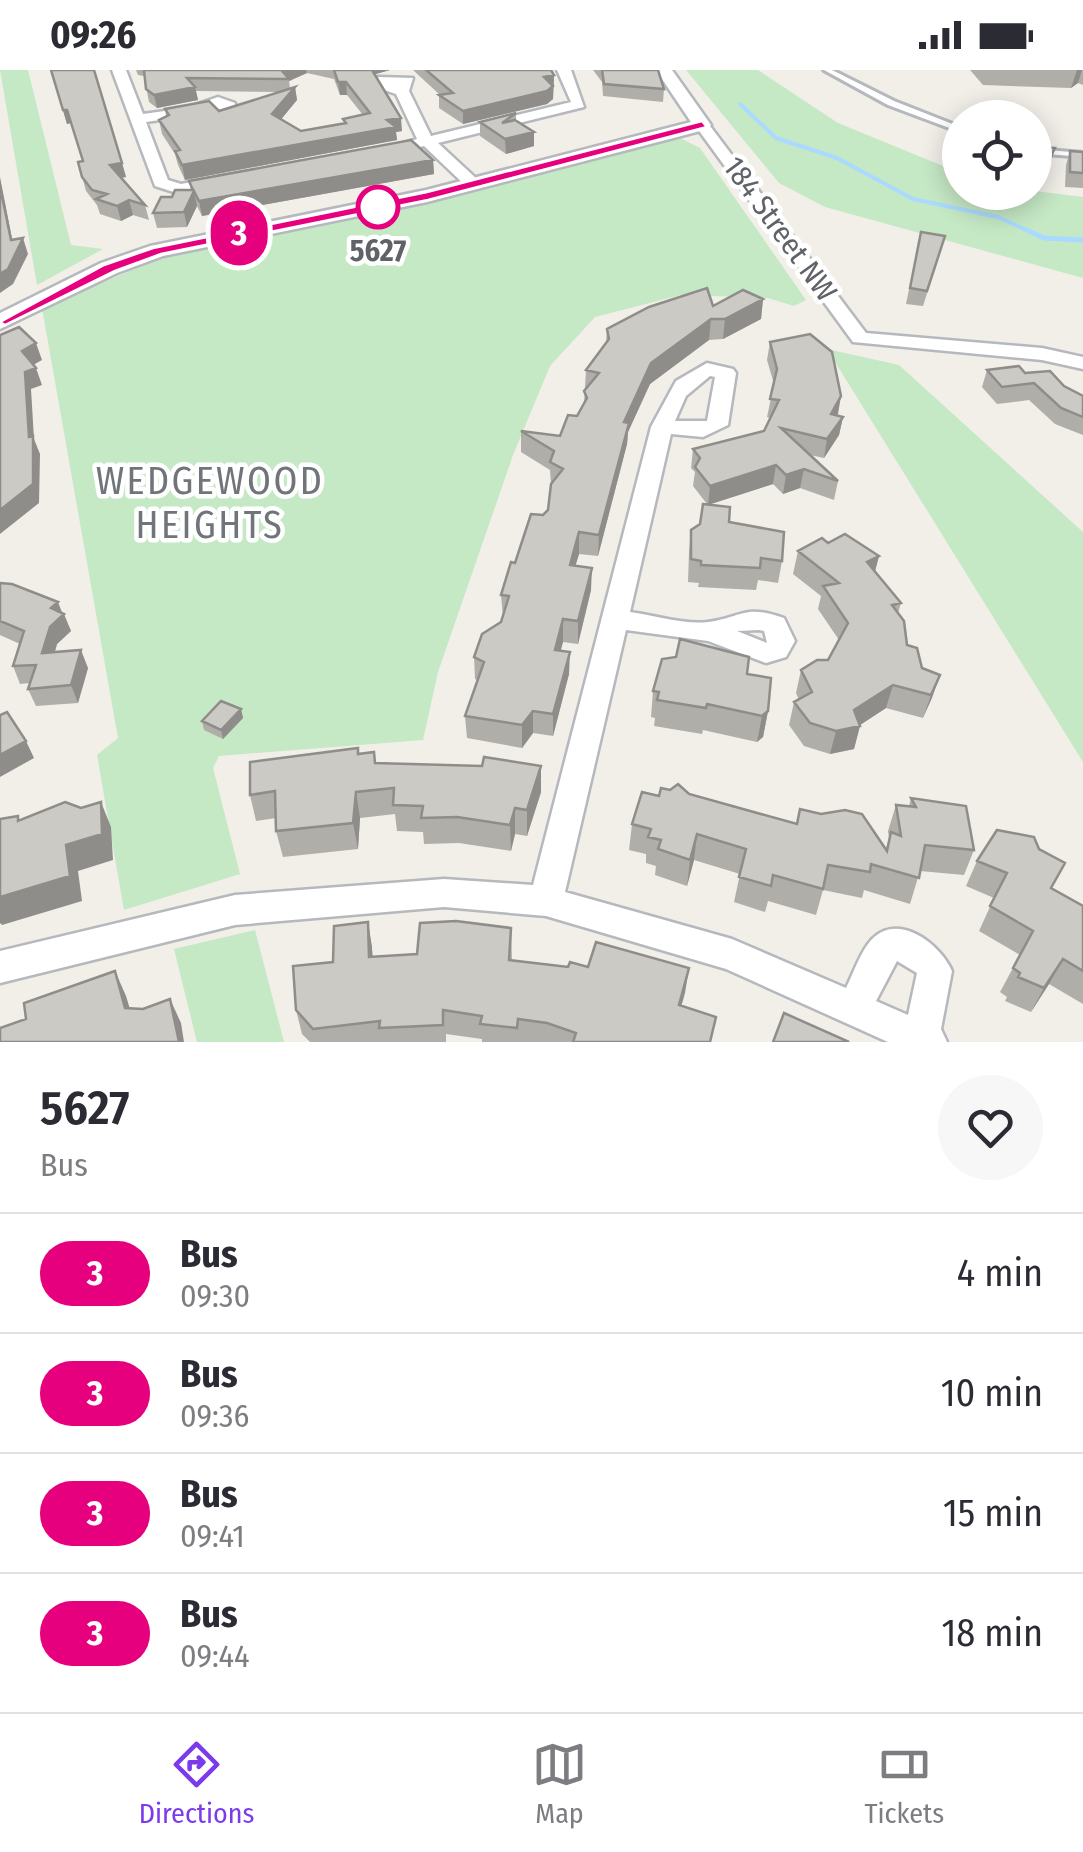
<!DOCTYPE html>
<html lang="en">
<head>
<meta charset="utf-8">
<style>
	:root { --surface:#fff; --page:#f7f7f7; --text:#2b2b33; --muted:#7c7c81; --line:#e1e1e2; --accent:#7c3aed }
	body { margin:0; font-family:"Fira Sans Condensed",sans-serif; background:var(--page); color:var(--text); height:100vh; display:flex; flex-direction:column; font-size:38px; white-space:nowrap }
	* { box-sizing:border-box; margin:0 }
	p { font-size:32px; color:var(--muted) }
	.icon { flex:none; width:55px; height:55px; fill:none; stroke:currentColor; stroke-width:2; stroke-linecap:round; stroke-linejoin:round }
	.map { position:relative; height:972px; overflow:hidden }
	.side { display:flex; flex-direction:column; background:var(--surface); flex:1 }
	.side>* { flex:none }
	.badge { padding:0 20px; border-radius:32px; font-size:35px; line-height:65px }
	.buttons { position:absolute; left:942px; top:30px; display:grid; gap:20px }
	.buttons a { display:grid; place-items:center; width:110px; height:110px; border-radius:50%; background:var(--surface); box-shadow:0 5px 25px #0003; font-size:50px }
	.map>.badge { position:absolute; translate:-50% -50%; box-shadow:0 0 0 5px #fff }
	.round { display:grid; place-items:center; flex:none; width:105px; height:105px; border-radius:52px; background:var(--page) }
	.overview { display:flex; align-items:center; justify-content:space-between; height:170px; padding:0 40px }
	h1 { font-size:48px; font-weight:600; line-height:75px }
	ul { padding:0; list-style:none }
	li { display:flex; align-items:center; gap:30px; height:120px; padding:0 40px; border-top:2px solid var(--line) }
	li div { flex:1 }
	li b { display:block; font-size:38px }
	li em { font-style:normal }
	li .badge { min-width:110px; font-weight:700; text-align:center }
	.status { display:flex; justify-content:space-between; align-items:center; height:70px; padding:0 50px; background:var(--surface); direction:ltr }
	.status svg { height:28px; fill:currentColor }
	.menu { display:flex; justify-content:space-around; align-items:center; height:140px; border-top:2px solid var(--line); background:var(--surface); font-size:28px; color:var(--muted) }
	.menu a { display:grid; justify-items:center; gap:5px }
	.menu .active { color:var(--accent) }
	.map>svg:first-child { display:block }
</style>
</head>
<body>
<div class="status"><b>09:26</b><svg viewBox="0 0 49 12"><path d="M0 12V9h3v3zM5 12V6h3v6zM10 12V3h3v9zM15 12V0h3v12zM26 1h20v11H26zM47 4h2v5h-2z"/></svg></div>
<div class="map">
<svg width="1083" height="972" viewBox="0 0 1083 972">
	<rect width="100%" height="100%" fill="#f1efe8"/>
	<path fill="#c5e8c5" d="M0,0H28L71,175L103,179L37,215Z
		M686,0H758L838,53L960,103V122L1035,121L1083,127V208L825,137L779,113Z
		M678,67L700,78L806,230L794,236L768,228L681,225L595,247L550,296L513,385L438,602L423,670L219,686L213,698L240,804L124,840L97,685L118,668L42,238L175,182L518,109Z
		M827,279L899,295L1083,462V692Z
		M255,860L284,972H197L174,879Z"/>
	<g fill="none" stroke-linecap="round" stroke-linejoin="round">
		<path stroke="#aadaff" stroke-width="4" d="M740,34L776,68L837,88L913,129L998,147L1035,164"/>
		<path stroke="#aadaff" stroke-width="5" d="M1029,161L1044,168L1083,170"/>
		<defs>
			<path id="service" d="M824,0H832L894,31L960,57V62L888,35Z
				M1035,79L1083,83V87L1035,83Z"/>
			<path id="minor" d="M112,0H126L143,44L186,38L218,27L235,33V39L230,40L146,52L168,110L181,114L224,106L230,108V114L180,124L155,116Z
				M557,0H571L584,37L438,73L479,111V117H467L424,76L382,87L374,82L417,69L396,24L381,19L378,7L413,8L409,21L431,66L571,32Z
				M697,52H707L866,263L1042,278L1083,287V299L1042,290L853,272L697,58Z
				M707,293L733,299L736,303L728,355L703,367L671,364L630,542C653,545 685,555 708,552C743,547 744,534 784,548L795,571L786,587L766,593L708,571L626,560L565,822L732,869L846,918C853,904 859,886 868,874C894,838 940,873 952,901L941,959L947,972H888L726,899L546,846L444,837L235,855L0,913V881L235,825L444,809L533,815L651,357L676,311ZM710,306L715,307L707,351H675L686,326ZM759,560L764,561L767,573L737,561ZM897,891L917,903L908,945L876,931Z"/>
			<path id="tertiary" d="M656,0H672L711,55L708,59L427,132L163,186L117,203L0,259V243L101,193L150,176L426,120L691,52Z"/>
		</defs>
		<use href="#service" stroke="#b5b8bc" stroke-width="6"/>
		<use href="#minor" stroke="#b5b8bc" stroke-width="5"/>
		<use href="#tertiary" stroke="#b5b8bc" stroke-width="5"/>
		<use href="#service" fill="#fff" fill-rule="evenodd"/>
		<use href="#minor" fill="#fff" fill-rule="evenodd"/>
		<use href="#tertiary" fill="#fff" fill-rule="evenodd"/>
	</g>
	<path fill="#afaea9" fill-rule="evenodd" d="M51,0L122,93L126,107L121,108L145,135L149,150L133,145L121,151L100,144L97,135L86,121L78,92L83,91L71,53L67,54Z
		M136,0H390L375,4L402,61L396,62L397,70L185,110L178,95L175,84L162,64L159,50L166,46L165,39L219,41L279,22L196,21L198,30L157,38L149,32L144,6L138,5ZM307,3L334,9L340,25H347L363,45L343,49L344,54L301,61L281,49L297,30L295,17L290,18L289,11Z
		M413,0H551L554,5L553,29L547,34L463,54L439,38V25H440Z
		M593,0H658L664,19L663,32L603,26L602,12Z
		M970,0H1083V15L1078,13L1071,18L983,15Z
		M516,43V51L534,76L506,84L480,66V52Z
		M960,64V90L944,85L947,71Z
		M1035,76L1055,78L1051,92L1039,114L1035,113Z
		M1070,81L1083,82V118L1065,117L1066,95Z
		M433,90L434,104L202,146L197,136L187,157L157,158L153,143L172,127L191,120L189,111Z
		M921,162L945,166L923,236L906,234Z
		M763,229L761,249L723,269L709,270L650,314L628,362L627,374L598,486L579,484L575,496L591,520L578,574L563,572L560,581L569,604L553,666L533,663L522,678L467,668L465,646L477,610L475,609L474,587L501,552L503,547L501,525L515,493L543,445L548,440L551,414L550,400L521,382V361L560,366L577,346L584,334L586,300L606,273L607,259L713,236Z
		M770,272L837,346L843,347L839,365L824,388L810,385L838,411L834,430L800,418L783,424L773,414L710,434L729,452L782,491L778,513L758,510L756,520L698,517L699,513L688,512L689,482L691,460L700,454L707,434L693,416L695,402L691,398L693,379L764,361L770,348L767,347L774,314L767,290Z
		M987,300L1025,303L1083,326V365L1055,354L1029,330L997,334L982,317Z
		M828,473L879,486L875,501L901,533L898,543L907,575L922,598L940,605L923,648L886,638L860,655L854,679L830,684L804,676L789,655L794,632L799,630L796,623L801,600L828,590L839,570L818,539L821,526L793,504L798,481Z
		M0,513L62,543L71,561L57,574L55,582L88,598L78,633L36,636L28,619L30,613L20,614L13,596L20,574L0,565Z
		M747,604L768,641L763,667L757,672L703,660L702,664L654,656L655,648L651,647L653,621Z
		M241,639L243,648L223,669L204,660L202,651Z
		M358,678L359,684L376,693L541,722L527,766L515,764L511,781L459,773L424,774L423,762L397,761L395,744L360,748L358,779L283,787L276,761V748L256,751L250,725Z
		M689,724L886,778L889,768L888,761L896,735L909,736L911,728L974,780L964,805L920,801L910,834L864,820L862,828L823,820L816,845L768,831L765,842L734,832L740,804L694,790L687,816L655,805L656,796L646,793V784L629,780L632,754L659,726Z
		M977,791L1052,818L1083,836V934L1049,914L1031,942L1005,931L1007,927L1000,922L1020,885L979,861L994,828L966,816Z
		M368,852L373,887L417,884L511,858L512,890L568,897L689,898L681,936L711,972H482V969L446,964V972H310L302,964L296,940L333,892Z"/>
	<path fill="#8f8d8a" d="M284,0H306L307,3L289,11L282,1Z
		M368,0H390L369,6Z
		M1077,0H1082L1078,13L1071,18Z
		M554,5L553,29L547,34L463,54V41L544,7Z
		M338,12H346L347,25H340Z
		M195,17L198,30L157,38L154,25Z
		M295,17L297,30L274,58L272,44Z
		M63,40H67L71,53L67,54Z
		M401,48L402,61L396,62L397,70L185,110L182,95L387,50Z
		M534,62V76L506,84L505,69Z
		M1055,78L1051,92L1039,114L1043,100Z
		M433,90L434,104L202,146L199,131Z
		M122,93L126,107L113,109L110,95Z
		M0,107L15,184L23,168L28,184L13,214L0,223V204L11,170L0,116Z
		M194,121L197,136L187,157L184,142Z
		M129,130L133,145L121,151L117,136Z
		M763,229L761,249L723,269L725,249Z
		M711,249L709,270L650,314L628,362L627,374L598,486L599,465L624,352L651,293Z
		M36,273L42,290L28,298L22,281Z
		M36,298L42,315L31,319L34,369L40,384L39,433L0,464V440L29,367L25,302Z
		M841,326L838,344L827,363L831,344Z
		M843,347L839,365L824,388L827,369Z
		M776,395L773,414L708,435L710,416Z
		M804,399L800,418L783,424L786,405Z
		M579,462V484L569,517L570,495Z
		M879,486L873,509L867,492Z
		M592,498L591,520L578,574V551Z
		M58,532L63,545L64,544L71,561L57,574L49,600L42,583L51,538Z
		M563,549V572L555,602V580Z
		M81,580L88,598L78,633L71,615Z
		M570,582L569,604L553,666V644Z
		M940,605L932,628L923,648L931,625Z
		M893,615L886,638L857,657L860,656L854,679L830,684L836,661L854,640Z
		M241,639L243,648L223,669L221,660Z
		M533,641V663L522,678V655Z
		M768,641L763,667L757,672L762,646Z
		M26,671L34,688L0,707V685Z
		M541,696V722L527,766V740Z
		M356,722L360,748L358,779L353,753Z
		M101,732L111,757L113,790L78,801L82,831L2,855L0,853V827L66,775Z
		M515,738V764L511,781L510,755Z
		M697,764L694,790L687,816L690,790Z
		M368,852L372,877L373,911L369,887Z
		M1063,889L1049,914L1031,942L1044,918Z
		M689,898L685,923L675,959L679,935Z
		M115,901L126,926L137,962L125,938Z
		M170,929L181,953L184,972H179Z"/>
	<path fill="#cccac5" stroke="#8f8d8a" stroke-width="2.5" d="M51,0H94L122,93L110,95L145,135L129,130L117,136L96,129L107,124L92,120L82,107L78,92L83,91L67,40H63Z
		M144,0H284L282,1L289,9L187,8L195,17L154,25L146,19Z
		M334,0H372L401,48L387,50L396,57L182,95L175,81L180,80L159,50L169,45L165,39L209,31L219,41L295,17L272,44L301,61L346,53L343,49L370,43L346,12H338Z
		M426,0H551L554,5L544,7L553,16L547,21L463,41L439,25L453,23Z
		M602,0H658L664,19L604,14Z
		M516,43L502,53L515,50L534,62L505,69L480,52Z
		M960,64V75L947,71Z
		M411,70L433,90L199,131L194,121L184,142L153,143L161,127H172L175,120H193L189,111Z
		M1035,76L1055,78L1043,100L1035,97Z
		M1070,81L1083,82V103L1070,102Z
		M0,116L11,170L23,168L8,199L0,204Z
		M921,162L945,166L927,221L910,218Z
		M707,218L713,236L743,220L763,229L725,249H711L651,293L624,352L629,353L599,465L579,462L570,495L592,498L578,551L563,549L555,580L570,582L553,644L533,641L522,655L465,646L484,592L474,587L482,564L501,552L509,526L501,525L511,492L515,493L531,444L543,445L548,440L551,414L563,399L550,392L554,381L521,361L560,366L568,345L577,346L587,328L584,321L599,303L586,300L609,269L607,259L649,237Z
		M19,257L36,273L22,281L36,298L25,302L29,367L33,366V414L0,440V265Z
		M810,264L832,282L841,326L831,344L843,347L827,369L781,358L838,411L804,399L786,405L776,395L710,416L695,397L700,388L693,379L764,361L779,330L770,329L777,299L770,272Z
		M1019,296L1025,303L1050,301L1064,316L1083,326V347L1061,338L1034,313L1002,317L987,300Z
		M703,434L730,437L729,452L784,462L782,491L761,488L760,498L701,495V491L691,489V460L700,454Z
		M845,464L879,486L867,492L901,533L892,535L904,551L907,575L917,578L922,598L940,605L931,625L893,615L854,640L860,656L836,661L810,653L794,632L812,622L801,600L817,590H828L848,553L823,516L839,513L798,481L822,468L828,473Z
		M0,513L12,514L58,532L51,538L64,544L50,557L42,583L81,580L71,615L28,619L36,595L13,596L24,561L0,551Z
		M680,569L749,587L747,604L771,608L768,641L762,646L707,634L706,638L657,630L659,622L653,621L662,589L676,587Z
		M221,631L241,639L221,660L202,651Z
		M7,642L26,671L0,685V645Z
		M358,678V684L374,682L375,693L482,696L484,687L541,696L527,740L515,738L510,755L457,747L421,748L423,736L393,735L394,718L356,722L353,753L276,761L275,721L250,725V692Z
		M678,714L689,724L797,754L800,739L821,744L845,740L862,744L887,781L891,762L901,766L896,735L916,737L911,728L966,736L974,780L925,775L919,808L871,794L870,802L828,795L823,819L773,805L771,816L739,807L746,779L697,764L690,790L658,779L661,770L648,767L651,759L632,754L642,722L659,726L661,718L670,720Z
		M65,732L81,738L101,732L102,764L66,775L70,806L0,827V749L18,746V751Z
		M997,760L1034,767L1039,779L1065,793L1051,818L1083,836V901L1063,889L1044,918L1018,907L1020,903L1013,898L1033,861L990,836L1007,803L977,791Z
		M456,851L511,858L509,890L568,897L570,892L588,897L596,872L689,898L679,935L716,947L710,972H573L576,963L547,953L518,949L517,958L480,954L482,946L443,940V955L379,958L380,951L313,959L296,940L293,896L333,892L334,856L368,852L369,887L417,884L420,853Z
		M115,901L125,938L143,939L170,929L179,972H0V958L26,949L24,933Z
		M784,943L849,972H773Z"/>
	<path fill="#e6007e" stroke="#fff" stroke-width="2.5" d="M702,51L707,57L428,130L161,184L115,201L5,255L0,252L104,195L153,178L427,122Z"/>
	<circle fill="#fff" stroke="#e6007e" stroke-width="5" cx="378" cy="137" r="20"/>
	<g text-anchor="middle" stroke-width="9" stroke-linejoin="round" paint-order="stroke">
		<g font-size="30" fill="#5f6368" stroke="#fff">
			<text transform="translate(780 159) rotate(54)" y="10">184 Street NW</text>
		</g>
		<g font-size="30" font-weight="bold" fill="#5f6368" stroke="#fff">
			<text x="378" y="191">5627</text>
		</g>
		<g font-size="38" letter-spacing="2.5" fill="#70757a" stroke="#fff">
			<text x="210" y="424">WEDGEWOOD<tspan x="210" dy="44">HEIGHTS</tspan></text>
		</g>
	</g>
</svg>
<div class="buttons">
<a><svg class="icon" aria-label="locate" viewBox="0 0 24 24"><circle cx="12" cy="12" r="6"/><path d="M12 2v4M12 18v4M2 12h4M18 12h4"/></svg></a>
</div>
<b class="badge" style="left:239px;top:163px;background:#e6007e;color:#fff">3</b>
</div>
<section class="side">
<div class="overview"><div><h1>5627</h1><p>Bus</p></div><a class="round"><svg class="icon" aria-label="heart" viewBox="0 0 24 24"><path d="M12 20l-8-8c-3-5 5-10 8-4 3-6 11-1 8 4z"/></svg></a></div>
<ul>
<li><span class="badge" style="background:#e6007e;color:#fff">3</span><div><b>Bus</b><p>09:30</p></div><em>4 min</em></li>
<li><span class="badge" style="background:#e6007e;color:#fff">3</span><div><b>Bus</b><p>09:36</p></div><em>10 min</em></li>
<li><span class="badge" style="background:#e6007e;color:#fff">3</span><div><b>Bus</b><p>09:41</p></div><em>15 min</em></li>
<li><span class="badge" style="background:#e6007e;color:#fff">3</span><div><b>Bus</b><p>09:44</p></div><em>18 min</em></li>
</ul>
</section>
<nav class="menu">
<a class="active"><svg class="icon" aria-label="directions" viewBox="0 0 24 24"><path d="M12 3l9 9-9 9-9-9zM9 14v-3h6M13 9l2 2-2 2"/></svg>Directions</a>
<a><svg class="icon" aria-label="map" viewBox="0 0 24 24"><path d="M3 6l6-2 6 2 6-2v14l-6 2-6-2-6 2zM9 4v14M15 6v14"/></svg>Map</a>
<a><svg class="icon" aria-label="tickets" viewBox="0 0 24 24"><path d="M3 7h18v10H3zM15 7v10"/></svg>Tickets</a>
</nav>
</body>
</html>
